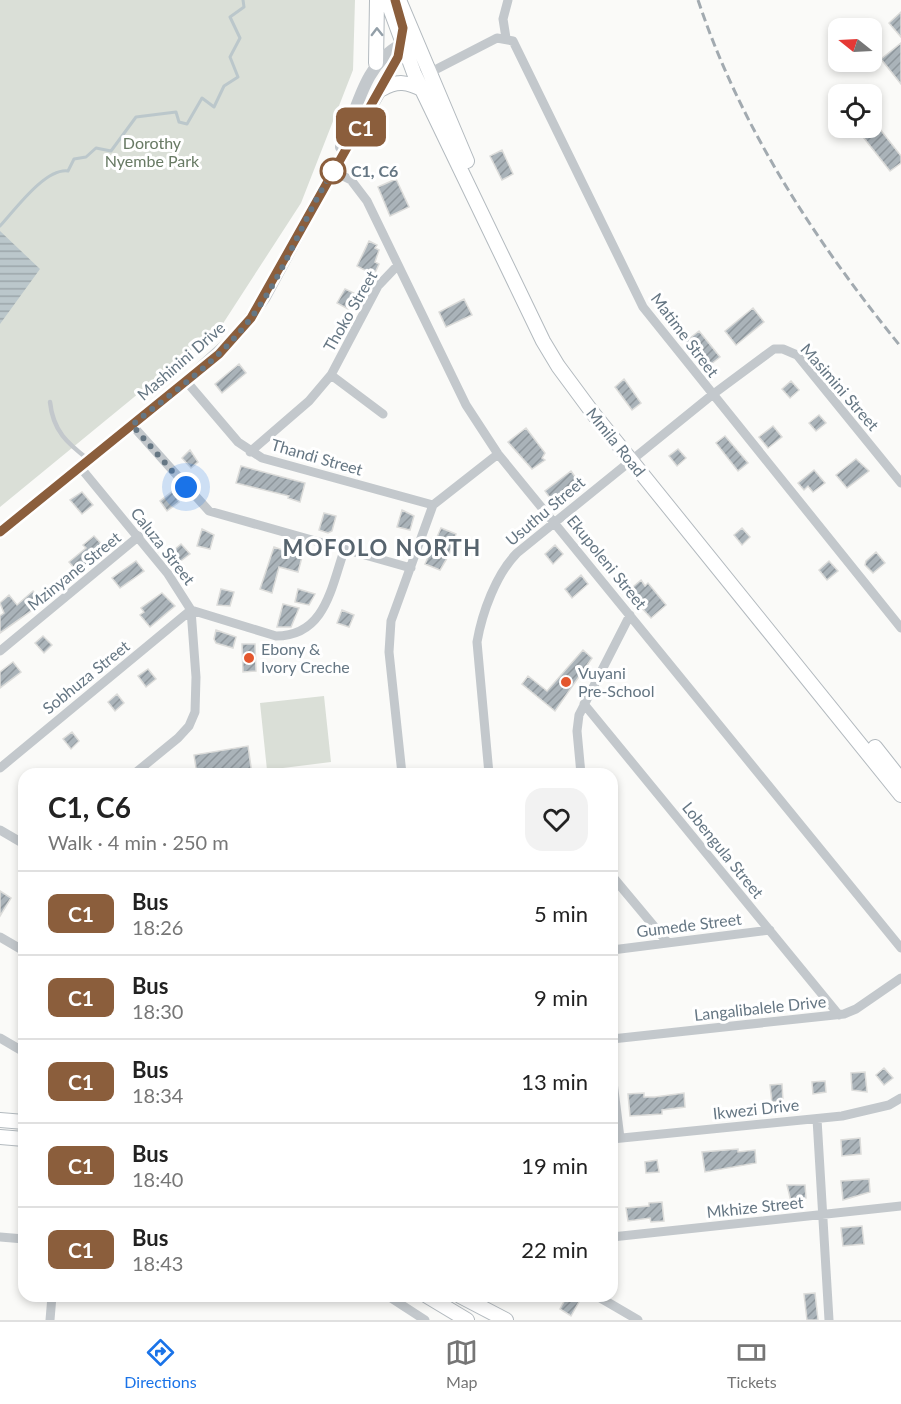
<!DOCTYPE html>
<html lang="en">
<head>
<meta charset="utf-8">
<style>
	:root { --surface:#fff; --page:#f2f2f2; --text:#222; --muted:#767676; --line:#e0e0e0; --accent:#1a73e8 }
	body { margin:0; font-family:Lato,sans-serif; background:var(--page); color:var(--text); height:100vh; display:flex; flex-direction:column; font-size:22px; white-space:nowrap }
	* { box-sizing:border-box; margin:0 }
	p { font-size:20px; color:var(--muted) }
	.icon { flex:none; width:33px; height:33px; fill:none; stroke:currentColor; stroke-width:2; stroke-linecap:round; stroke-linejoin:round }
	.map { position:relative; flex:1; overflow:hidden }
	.panel { position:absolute; left:18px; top:768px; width:600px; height:534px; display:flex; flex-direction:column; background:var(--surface); border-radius:18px; box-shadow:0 3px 9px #0003 }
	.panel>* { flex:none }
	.badge { padding:0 12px; border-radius:9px; font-size:21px; line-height:39px }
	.needle { width:39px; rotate:288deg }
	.controls { position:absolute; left:828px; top:18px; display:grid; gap:12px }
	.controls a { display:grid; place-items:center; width:54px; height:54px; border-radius:12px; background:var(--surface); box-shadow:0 3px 9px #0003; font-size:30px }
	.you { position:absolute; width:30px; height:30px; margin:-15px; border:4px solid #fff; border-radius:50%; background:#1a73e8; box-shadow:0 0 0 9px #1a73e833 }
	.map>.badge { position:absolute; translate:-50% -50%; box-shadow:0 0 0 3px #fff }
	.round { display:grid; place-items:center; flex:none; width:63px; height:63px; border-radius:18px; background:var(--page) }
	.summary { display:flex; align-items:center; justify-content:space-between; height:102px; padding:0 30px }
	h1 { font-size:28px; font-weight:700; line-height:45px }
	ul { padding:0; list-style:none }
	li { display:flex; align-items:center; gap:18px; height:84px; padding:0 30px; border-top:2px solid var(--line) }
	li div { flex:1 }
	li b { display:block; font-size:22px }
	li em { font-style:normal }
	li .badge { min-width:66px; font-weight:700; text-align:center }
	.tab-bar { display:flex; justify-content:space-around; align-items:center; height:84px; border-top:2px solid var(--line); background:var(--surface); font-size:16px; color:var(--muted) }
	.tab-bar a { display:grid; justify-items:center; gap:3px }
	.tab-bar .current { color:var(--accent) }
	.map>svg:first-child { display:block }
</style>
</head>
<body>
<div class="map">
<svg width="901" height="1320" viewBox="0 0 901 1320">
	<defs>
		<pattern id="water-rules" width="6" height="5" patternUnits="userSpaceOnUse" patternTransform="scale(1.5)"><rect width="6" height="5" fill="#bbc7cb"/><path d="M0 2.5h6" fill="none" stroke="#9ca6aa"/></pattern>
		<pattern id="building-hatch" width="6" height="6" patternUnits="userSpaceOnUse" patternTransform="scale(1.5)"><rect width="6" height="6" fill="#aab3b9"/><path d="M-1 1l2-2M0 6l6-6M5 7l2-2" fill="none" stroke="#8e969c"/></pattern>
	</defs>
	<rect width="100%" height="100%" fill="#fafaf8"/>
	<path fill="#dadfd7" d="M0,0H355L353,70L301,203L222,325L0,507Z
		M324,696L331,762L267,770L260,703Z"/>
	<path fill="url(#water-rules)" d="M0,231L40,269L0,324Z"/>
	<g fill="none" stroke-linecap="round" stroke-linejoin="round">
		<path stroke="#bbc7cb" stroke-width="3" d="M0,226C15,210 45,168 68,171L74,159L86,157L96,148L111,151L136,117L176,112L179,122L187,124L202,98L214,107L224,86L238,77L230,57L240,38L230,17L244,7L243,0"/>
	</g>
	<path fill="url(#building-hatch)" stroke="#dcdcda" stroke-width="1.5" d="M901,12V37L889,23Z
		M901,43V84L881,59Z
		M872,119L901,156V163L890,171L860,133L866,128H872Z
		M502,150L513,174L502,180L490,156Z
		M396,179L409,207L390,216L378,187Z
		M369,241L377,245L375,248L379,250L375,262L379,264L374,275L357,266Z
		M345,289L356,294L348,309L337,303Z
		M464,299L472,315L446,327L439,312Z
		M753,308L764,322L736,345L725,331Z
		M699,331L720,357L706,368L685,342Z
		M239,364L246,373L222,393L215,384Z
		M624,379L641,403L632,410L615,387Z
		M791,381L799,390L790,398L782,389Z
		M819,415L826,423L816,431L809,423Z
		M773,426L782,437L768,448L759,437Z
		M526,428L545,453L542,458L545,460L532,469L508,442Z
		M725,436L748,463L738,471L716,443Z
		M678,449L686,458L677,466L669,456Z
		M190,450L198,462L191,468L182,458Z
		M856,459L869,471L847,488L836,475Z
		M241,466L305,483L300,502L288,498L289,496L236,483Z
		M814,470L825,483L813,492L808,486L804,490L798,483Z
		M571,471L580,484L553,502L545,491Z
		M173,491L179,502L167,511L160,501Z
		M82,492L93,505L82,514L70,500Z
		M402,510L414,516L410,530L397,527Z
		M324,513L336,516L332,531L328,533L319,530Z
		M441,528L456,534L449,555L440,570L425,564Z
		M742,528L750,537L742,545L734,535Z
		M202,529L214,535L210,549L197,546Z
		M94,536L107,550L77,571L69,562L86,548L83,545Z
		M181,544L190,554L178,563L174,562L168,555Z
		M555,545L563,554L553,564L545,554Z
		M274,547L302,557L298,572L279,567L272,593L260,589Z
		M876,552L885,563L873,573L865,565L866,561Z
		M136,561L144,571L120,588L112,578Z
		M829,561L838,571L827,580L819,570Z
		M581,575L588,584L572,598L565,589Z
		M641,580L645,586L648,583L666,605L651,618L627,592Z
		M221,589L234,592L230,606L217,605Z
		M298,589L315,594L309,605L295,602Z
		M33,591L42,603L0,633V616L4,613L0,603L9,595L17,605Z
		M162,593L175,606L150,627L140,615L144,612L141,608Z
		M283,604L299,608L291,627H277Z
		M342,610L354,615L349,627L337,623Z
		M216,630L236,637L233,648L216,643L214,639Z
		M43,636L52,645L44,653L35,643Z
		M242,644H255L256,671L243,672Z
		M583,650L592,658L555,711L522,684L528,676L547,691Z
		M13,662L21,672L0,688V672Z
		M148,669L156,679L146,687L138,676Z
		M117,694L124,703L115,711L108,702Z
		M72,732L79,741L71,749L63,739Z
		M248,746L252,774H197L194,755Z
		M0,891L11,898L0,916Z
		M884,1068L893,1078L884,1085L876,1075Z
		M865,1072L867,1092L852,1090L851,1073Z
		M825,1081L826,1092L813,1094L812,1082Z
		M782,1084L783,1101L772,1102L770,1085Z
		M644,1093V1097H655L684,1093L685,1107L662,1110V1114L630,1116L628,1094Z
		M860,1138L861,1154L842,1156L841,1140Z
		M738,1149V1152L755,1150L756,1163L705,1172L702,1152Z
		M657,1160L659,1172L646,1173L645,1162Z
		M869,1179L870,1192L843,1200L841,1181Z
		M787,1185H805L806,1198L801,1200V1205L792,1206Z
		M662,1202L664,1221L651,1222L650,1218L628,1221L626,1208L649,1206V1203Z
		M862,1226L864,1244L843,1246L841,1228Z
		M815,1293L818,1320H807L804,1294Z
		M567,1296L580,1300L571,1316L560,1309Z"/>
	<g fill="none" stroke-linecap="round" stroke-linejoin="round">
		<defs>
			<path id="secondary" d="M387,0L414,73L543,341L558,366L592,412L901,795
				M399,0L467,161
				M376,63L377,0
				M382,89C397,80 408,82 423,90
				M875,747L901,780
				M0,1120L24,1122
				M0,1137L24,1139
				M427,1296L467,1320
				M460,1296L506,1320"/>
		</defs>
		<use href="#secondary" stroke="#b3babf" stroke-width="16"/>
		<path stroke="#c3c8cc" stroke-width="4.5" d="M50,402C53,431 67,443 89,460"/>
		<path stroke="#c3c8cc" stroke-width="9" d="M506,38L503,19L508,0
			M429,73L497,38L513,41L643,307L901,628
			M333,171L351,180L367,201L466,405L498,454L901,948
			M331,375L383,414
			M186,381L238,442L262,458L433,505
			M132,425L209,511L411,568
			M250,452L309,401L331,375L378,286L398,265
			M80,467L168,574L191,610L196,677L195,712L189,726L178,738L134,774
			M0,651L139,536
			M584,704L839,1015
			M0,768L191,610L276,636C325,636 331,588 344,551
			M402,774L389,652L391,621L433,505L498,454
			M489,774L477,642C482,613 496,574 517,553L712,395L774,349H783L797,355L901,483
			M581,774L577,731L579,715L630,615
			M0,830L24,844
			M612,876L668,943
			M0,937L24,951
			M612,950L770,930
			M0,1038L24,1052
			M612,1039L844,1014L856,1009L901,978
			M612,1074L620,1138
			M817,1119L829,1320
			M612,1139L842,1116L889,1105L901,1098
			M0,1237L24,1239
			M612,1237L901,1206
			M388,1296L425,1320
			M597,1296L638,1320
			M50,1320L52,1296"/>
		<path stroke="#c3c8cc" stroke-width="12" d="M341,147C357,110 364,63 402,44L407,46
			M0,532L186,381L238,334L265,297L333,171L382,89L398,57L402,38"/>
		<use href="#secondary" stroke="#fff" stroke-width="14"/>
		<path stroke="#a2aab0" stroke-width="3" stroke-dasharray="9 4.5" stroke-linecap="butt" d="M698,0C741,129 816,242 901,347"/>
	</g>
	<defs><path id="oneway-chevron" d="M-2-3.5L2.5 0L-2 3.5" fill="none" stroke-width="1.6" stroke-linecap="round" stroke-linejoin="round" transform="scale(1.5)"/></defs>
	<use stroke="#939fa8" href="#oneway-chevron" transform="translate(377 32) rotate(-91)"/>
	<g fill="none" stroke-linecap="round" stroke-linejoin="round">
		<defs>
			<path id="line" d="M0,532L186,381L219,354L251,318L398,57L403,28L395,0"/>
		</defs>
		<use href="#line" stroke="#fff" stroke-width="14"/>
		<use href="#line" stroke="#8b5e3c" stroke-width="9"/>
		<path stroke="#657683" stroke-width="6" stroke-dasharray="0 10.8" d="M186,487L132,425C173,392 219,361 251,318C285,273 303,218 333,171"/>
	</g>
	<circle fill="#fff" stroke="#8b5e3c" stroke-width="3" cx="333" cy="171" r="12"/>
	<g fill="#e4572e" stroke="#fff" stroke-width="2">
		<circle cx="249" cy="658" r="6"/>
		<circle cx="566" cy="682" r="6"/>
	</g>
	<g text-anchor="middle" stroke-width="6" stroke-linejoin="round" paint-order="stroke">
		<g font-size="16" fill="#687a64" stroke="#fff">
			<text x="152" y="149">Dorothy<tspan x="152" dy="18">Nyembe Park</tspan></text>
		</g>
		<g font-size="16" font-weight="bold" fill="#657683" stroke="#fff" text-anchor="start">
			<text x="351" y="177">C1, C6</text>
		</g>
		<g font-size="16" fill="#657683" stroke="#fff">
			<text transform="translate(350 311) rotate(-60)" y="6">Thoko Street</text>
			<text transform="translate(685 335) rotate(53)" y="6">Matime Street</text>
			<text transform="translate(181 361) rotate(-41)" y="6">Mashinini Drive</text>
			<text transform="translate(840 387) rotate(49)" y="6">Masimini Street</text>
			<text transform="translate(616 442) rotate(51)" y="6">Mmila Road</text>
			<text transform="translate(317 457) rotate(16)" y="6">Thandi Street</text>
			<text transform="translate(545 511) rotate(-40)" y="6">Usuthu Street</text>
			<text transform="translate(163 546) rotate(52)" y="6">Caluza Street</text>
			<text transform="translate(607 562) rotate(51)" y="6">Ekupoleni Street</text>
			<text transform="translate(74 571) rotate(-39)" y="6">Mzinyane Street</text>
			<text transform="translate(86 677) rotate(-39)" y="6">Sobhuza Street</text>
			<text transform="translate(723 850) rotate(51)" y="6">Lobengula Street</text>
			<text transform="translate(689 925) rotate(-7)" y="6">Gumede Street</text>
			<text transform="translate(760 1008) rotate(-6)" y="6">Langalibalele Drive</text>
			<text transform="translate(756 1109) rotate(-6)" y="6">Ikwezi Drive</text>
			<text transform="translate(755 1207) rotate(-6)" y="6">Mkhize Street</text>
		</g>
		<g font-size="16" fill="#657683" stroke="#fff" text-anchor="start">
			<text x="261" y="655">Ebony &amp;<tspan x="261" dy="18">Ivory Creche</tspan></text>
			<text x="578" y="679">Vuyani<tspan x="578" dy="18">Pre-School</tspan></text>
		</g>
		<g font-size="22" font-weight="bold" letter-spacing="1.5" fill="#57646e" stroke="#fff">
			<text x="382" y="556">MOFOLO NORTH</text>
		</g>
	</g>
</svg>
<div class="controls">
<a><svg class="needle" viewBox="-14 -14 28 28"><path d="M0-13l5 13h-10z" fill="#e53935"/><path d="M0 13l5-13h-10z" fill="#767676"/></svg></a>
<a><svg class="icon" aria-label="locate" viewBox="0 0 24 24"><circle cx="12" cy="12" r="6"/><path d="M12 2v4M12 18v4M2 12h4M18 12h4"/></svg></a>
</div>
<div class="you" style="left:186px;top:487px"></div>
<b class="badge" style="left:361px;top:127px;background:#8b5e3c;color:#fff">C1</b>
<section class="panel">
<div class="summary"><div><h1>C1, C6</h1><p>Walk · 4 min · 250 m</p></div><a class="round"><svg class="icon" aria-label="heart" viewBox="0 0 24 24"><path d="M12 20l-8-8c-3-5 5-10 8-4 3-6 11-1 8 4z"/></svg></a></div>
<ul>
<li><span class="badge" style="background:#8b5e3c;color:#fff">C1</span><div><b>Bus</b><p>18:26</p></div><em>5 min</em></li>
<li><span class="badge" style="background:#8b5e3c;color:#fff">C1</span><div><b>Bus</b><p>18:30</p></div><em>9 min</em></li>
<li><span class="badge" style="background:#8b5e3c;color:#fff">C1</span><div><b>Bus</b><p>18:34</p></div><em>13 min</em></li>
<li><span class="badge" style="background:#8b5e3c;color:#fff">C1</span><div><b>Bus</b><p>18:40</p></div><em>19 min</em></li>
<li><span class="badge" style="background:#8b5e3c;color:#fff">C1</span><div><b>Bus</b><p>18:43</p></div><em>22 min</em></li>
</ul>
</section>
</div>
<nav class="tab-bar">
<a class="current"><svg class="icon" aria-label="directions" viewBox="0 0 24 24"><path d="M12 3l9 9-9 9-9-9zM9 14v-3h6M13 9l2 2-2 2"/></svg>Directions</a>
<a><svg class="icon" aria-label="map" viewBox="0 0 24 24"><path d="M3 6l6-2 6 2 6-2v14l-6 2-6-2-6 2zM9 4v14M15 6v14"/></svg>Map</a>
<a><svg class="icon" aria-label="tickets" viewBox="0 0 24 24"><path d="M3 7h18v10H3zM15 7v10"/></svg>Tickets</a>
</nav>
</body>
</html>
